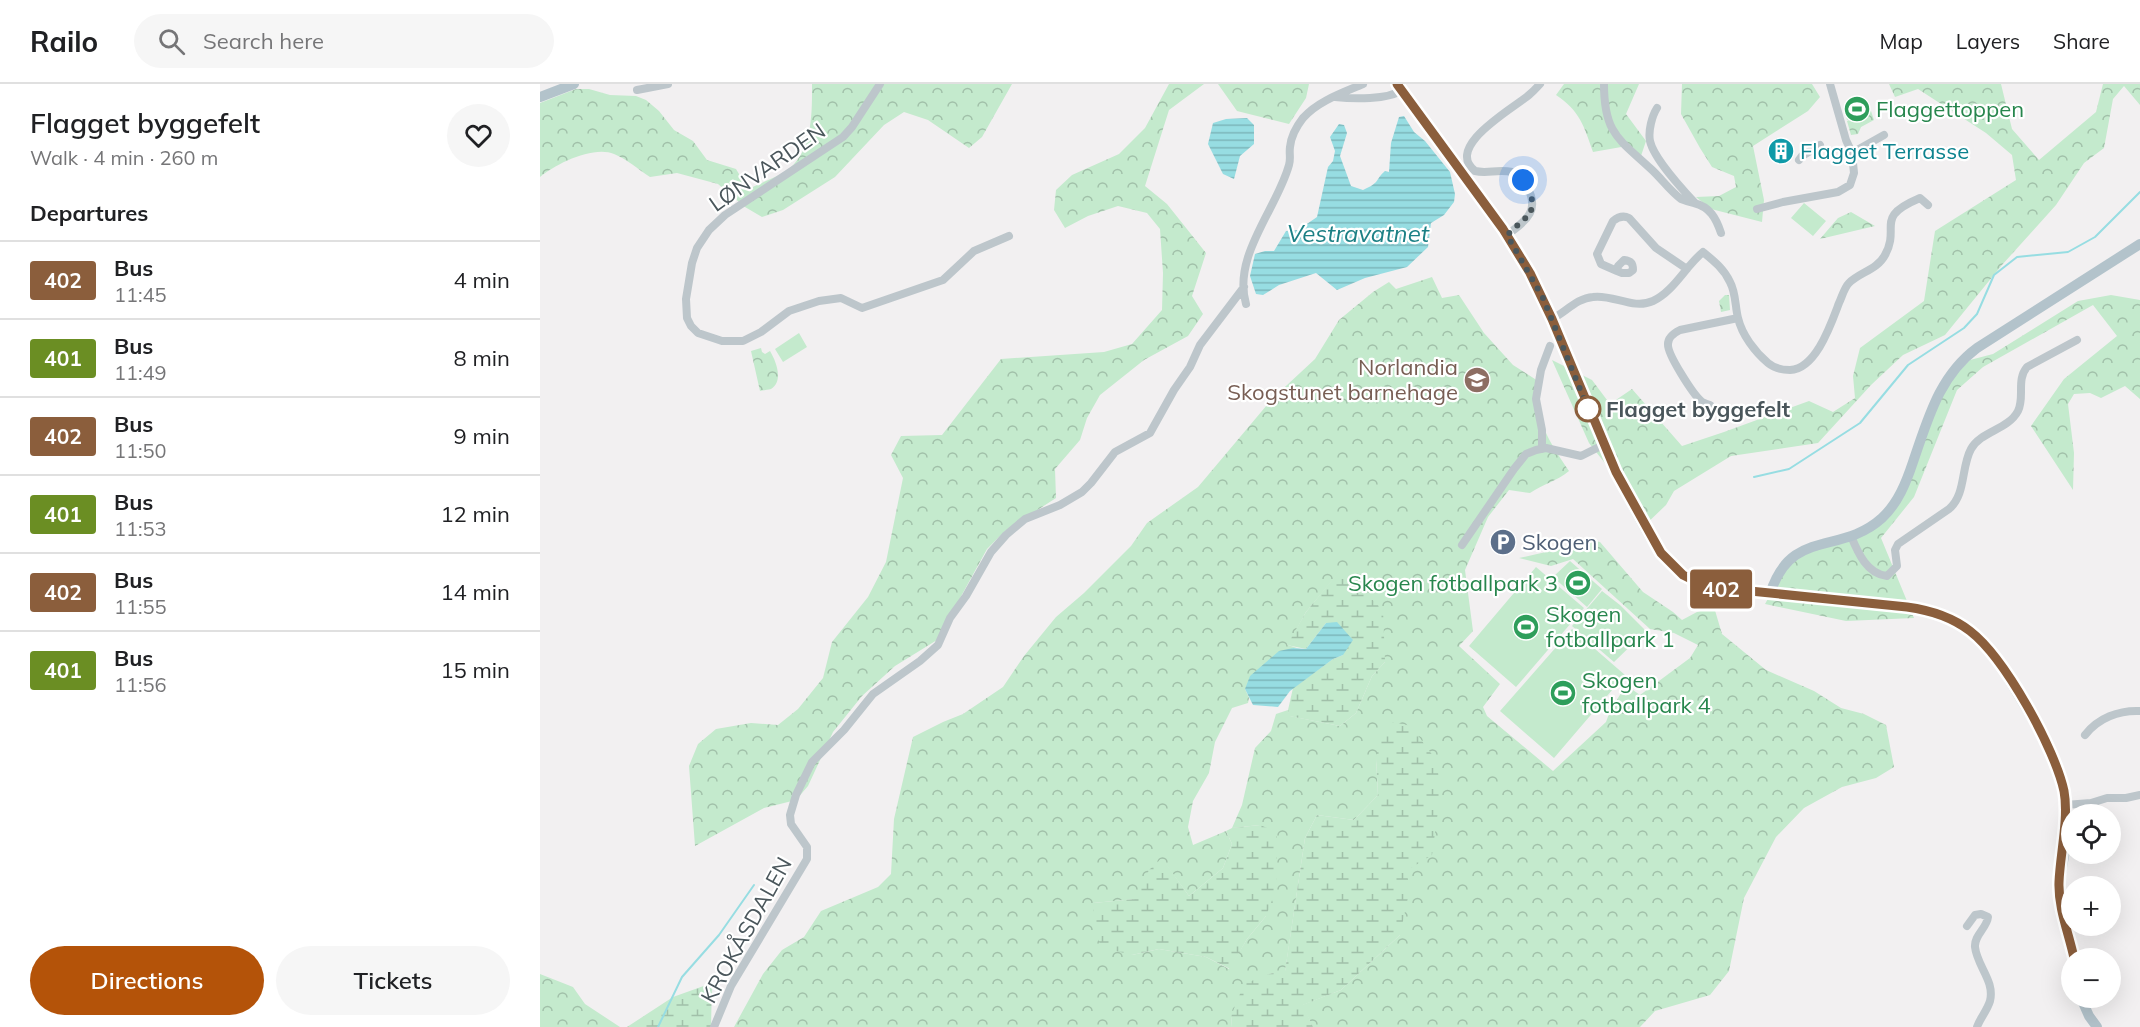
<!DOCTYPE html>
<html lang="en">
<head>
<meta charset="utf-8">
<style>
	:root { --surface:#fff; --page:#f6f6f6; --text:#202124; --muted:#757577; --line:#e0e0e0; --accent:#b45309 }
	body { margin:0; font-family:Mulish,sans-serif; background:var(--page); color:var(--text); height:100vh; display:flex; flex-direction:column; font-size:22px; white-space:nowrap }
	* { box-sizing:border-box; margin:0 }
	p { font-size:20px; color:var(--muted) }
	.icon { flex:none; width:33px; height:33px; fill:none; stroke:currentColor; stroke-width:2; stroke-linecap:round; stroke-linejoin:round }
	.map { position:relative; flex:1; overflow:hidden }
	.sheet { display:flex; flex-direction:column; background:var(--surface); width:540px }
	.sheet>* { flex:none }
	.badge { padding:0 12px; border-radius:4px; font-size:21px; line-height:39px }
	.controls { position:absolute; left:1521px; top:720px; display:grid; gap:12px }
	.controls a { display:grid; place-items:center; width:60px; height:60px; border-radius:50%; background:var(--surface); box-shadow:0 6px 24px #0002; font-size:30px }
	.you { position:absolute; width:30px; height:30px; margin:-15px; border:4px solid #fff; border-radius:50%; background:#1a73e8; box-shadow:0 0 0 9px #1a73e833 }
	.map>.badge { position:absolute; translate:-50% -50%; box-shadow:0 0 0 3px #fff }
	h2 { padding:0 30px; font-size:22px; line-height:54px }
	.round { display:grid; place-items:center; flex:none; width:63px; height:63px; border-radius:32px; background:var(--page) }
	.summary { display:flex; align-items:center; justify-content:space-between; height:102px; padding:0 30px }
	h1 { font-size:28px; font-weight:600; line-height:45px }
	.button { display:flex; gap:12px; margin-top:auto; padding:12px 30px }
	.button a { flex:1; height:69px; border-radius:36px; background:var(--accent); color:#fff; font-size:24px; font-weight:600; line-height:69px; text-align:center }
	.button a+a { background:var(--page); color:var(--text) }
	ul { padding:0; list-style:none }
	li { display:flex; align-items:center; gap:18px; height:78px; padding:0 30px; border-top:2px solid var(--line) }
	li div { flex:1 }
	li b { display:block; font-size:22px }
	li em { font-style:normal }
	li .badge { min-width:66px; font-weight:700; text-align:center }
	header { display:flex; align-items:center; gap:36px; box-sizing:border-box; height:84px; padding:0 30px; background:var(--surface); border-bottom:2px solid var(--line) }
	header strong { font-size:28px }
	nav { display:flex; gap:33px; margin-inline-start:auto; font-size:21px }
	.search { width:420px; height:54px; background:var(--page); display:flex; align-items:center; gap:15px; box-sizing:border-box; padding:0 21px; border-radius:33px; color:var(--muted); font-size:22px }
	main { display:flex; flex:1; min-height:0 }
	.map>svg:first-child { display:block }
</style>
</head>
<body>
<header>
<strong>Railo</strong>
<div class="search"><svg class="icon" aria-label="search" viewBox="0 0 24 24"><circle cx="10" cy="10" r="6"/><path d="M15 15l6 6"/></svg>Search here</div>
<nav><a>Map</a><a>Layers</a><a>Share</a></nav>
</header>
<main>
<section class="sheet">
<div class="summary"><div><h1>Flagget byggefelt</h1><p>Walk · 4 min · 260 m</p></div><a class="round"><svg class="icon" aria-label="heart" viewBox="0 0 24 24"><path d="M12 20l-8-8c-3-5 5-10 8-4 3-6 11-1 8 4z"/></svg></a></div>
<h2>Departures</h2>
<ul>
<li><span class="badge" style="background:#8b5e3c;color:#fff">402</span><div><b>Bus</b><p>11:45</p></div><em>4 min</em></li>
<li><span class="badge" style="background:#6b8e23;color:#fff">401</span><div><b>Bus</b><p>11:49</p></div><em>8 min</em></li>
<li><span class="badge" style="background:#8b5e3c;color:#fff">402</span><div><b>Bus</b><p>11:50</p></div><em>9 min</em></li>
<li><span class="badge" style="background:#6b8e23;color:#fff">401</span><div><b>Bus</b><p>11:53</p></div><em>12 min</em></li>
<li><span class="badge" style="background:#8b5e3c;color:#fff">402</span><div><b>Bus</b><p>11:55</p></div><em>14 min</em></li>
<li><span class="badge" style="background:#6b8e23;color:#fff">401</span><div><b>Bus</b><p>11:56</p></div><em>15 min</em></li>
</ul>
<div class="button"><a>Directions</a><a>Tickets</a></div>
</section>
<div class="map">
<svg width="1600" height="943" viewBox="0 0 1600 943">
	<defs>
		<pattern id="forest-crowns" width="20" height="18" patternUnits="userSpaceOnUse" patternTransform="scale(1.5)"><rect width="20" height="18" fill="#c4eacd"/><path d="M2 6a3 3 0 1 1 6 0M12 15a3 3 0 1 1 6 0" fill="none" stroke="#a1c0a9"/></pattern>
		<pattern id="wetland-marsh" width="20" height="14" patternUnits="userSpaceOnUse" patternTransform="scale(1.5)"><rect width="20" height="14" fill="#c4eacd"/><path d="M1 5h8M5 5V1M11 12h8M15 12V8" fill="none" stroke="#a1c0a9"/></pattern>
		<pattern id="water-rules" width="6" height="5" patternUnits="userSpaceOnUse" patternTransform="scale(1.5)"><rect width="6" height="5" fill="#97dde2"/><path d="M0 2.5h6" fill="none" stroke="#7db6ba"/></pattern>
	</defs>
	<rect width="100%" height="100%" fill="#f2f0f1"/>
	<path fill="#c4eacd" d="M1325,16L1329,27L1307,36L1304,23Z
		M1264,119L1286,137L1273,152L1251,134Z
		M259,249L267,263L243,278L235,265Z
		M1030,477L1062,505L1047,523L1013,493Z
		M996,483L1044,524L976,603L929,562Z
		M1062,507L1080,521L1106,547L1074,578L1032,542Z
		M1032,545L1085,591L1014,674L960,627Z"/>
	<path fill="url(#forest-crowns)" fill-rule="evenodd" d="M272,0H472L442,53L429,64L388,36L364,28L344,41L295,93L243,126L222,133L205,123L178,100L137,89L110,93C99,86 87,75 74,70C54,61 15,80 0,93V19L36,5H49L70,11L96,12L106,16L119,27L134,46L153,57L167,76L196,85L208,105C220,99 241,92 250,84C273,64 272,27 272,0Z
		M629,0H664L629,26L605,102L627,120L666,169L652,212L663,230L648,252L604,276L560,311L547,334L540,356L515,385L516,414L465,447L447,465L397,556L355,582L322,612L293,648L268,702L256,716L224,724L155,762L149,682L158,660L176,645L211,639L238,641L258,625L283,594L292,558L328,513L346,478L363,394L351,371L361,352L402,351L461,275L564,268L592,260L622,226L623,189L620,145L607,129L578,122L548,132L525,144L514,126L516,106L532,91L579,70L605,44Z
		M678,0H769L766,14L749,40L697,27Z
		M1024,0H1099L1086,30L1106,57L1100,75L1087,62L1053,68C1044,42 1040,27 1016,11Z
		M1142,0H1272L1280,13L1268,27L1213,62L1224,116L1222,138L1171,125L1156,113L1179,112L1196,103L1194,92L1172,83L1160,64L1141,30Z
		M1349,0H1461L1472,45L1499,76L1556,28L1563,0H1600V21L1584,2L1573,15L1564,64L1544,79L1516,121L1462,181L1405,251L1363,271L1331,301L1278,359L1191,372L1134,407L1126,421L1101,445L1094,416L1049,359L1012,276L1052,296L1070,320L1092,305L1142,362L1184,348L1269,317L1293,328L1315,314L1313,292L1320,264L1384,217L1395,147L1476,96L1472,71L1446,49L1378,5L1355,13Z
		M1331,27L1334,36L1321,43L1318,50L1311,51L1307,37Z
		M1311,128L1335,142L1280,155L1298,134Z
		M892,193L902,214L919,211L944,249L973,281L998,297C996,339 1007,354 1029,387C1017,397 1003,400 990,409L969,406L948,433L925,486L933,547L919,562L960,600L943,623L947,632L1013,687L1066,638L1070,627L1086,601L1100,611L1150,574L1158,561L1134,549L1110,545L1033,475L1011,482L979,474L1019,465L1046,455L1060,458L1103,508L1133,528L1142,536L1157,528L1174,523L1182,550L1226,586L1274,607L1301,624L1324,630L1346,641L1354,683L1336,694L1302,703L1264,724L1236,753L1204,814L1189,887L1170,911L1115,927L1100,943H773L762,921L801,906L860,851L836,673L838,711L814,736L777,731L765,754L745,888L729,890L691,932L692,943H194L223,890L242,866L264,853L281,827L338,803L351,790L354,735L373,653L403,638L423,630L463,603L484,572L516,533L544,509L591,462L607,439L658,403L732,315L775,275L799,236L833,208L849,198L856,205ZM801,486L845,578L832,592L816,629L800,642L750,632L748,626L736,630L731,647L715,664L702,721L692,744L720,741L726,832L707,855L689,885L666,873L619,865L592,871L553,819L596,815L622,775L649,812L683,784L692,760L686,747L653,761L648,743L653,717L669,689L675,658L692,624L708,619L709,614L705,605L753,564L760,565L748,561L766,528Z
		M1185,211H1189L1190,226L1181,228L1179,217Z
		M1571,211L1600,216V315L1585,302L1561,314L1550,309L1534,310L1528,320L1534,369L1533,406L1491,342L1524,295L1577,252L1553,221L1443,283L1417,306L1374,413L1341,454L1374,534L1306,537L1225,520L1254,469L1329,444L1358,409L1394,312L1430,276L1453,270L1538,217Z
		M221,264L222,268L225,270L230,267C236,277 244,297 231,305C228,306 224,306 220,307L211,267Z
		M0,890L33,903L45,920L80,943H0Z"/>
	<path fill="url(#wetland-marsh)" d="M801,485L843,526L845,578L832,592L816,629L800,642L749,632L748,626L753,604L793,575L803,571L786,539L766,565L747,561L766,528Z
		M853,638L871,642L896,676L901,705L892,771L866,787L870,804L860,851L801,906L763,921L773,943H692L691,932L704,900L729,890L745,887L765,754L777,731L814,736L838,711L836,673L840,651Z
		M720,741L737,748L736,806L726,832L707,855L690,885L666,873L619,865L592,871L561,863L555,847L553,819L595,815L609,786L622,774L649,812L683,784L692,760L686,747L692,744Z
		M172,899L171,943H87L133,913Z"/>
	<path fill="url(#water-rules)" d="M864,32L874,48L885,57L910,88L915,110L914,118L904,131L891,139L888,163L867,183L825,194L797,206L776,189L739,201L723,211L716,210L710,192L715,170L725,167H734L746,147L758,146L777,133L788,83L793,77L795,67L790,53L799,40L804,41L807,49L800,72L811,102L823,106C841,98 834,97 845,87L849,88L851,59L859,33Z
		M707,34L714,41V60L700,72L694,95L683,90L668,60L673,39L686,35Z
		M797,538L813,556L803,571L793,575L750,607L738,623L713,621L705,605L710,592L739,567L753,564L766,565L786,539Z"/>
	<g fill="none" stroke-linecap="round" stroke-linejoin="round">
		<path stroke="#97dde2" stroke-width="2" d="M1214,393L1249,385L1320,339L1368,281L1424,244L1437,230L1454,191L1477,173L1528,168L1555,153L1600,108
			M118,943L142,893L179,851L214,801"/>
		<path stroke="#bdc6cb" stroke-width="8" d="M340,0L312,43L303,53L185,131L169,146L157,164L152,179L146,215L147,234L151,242L158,249L182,257H203L221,248L249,227L279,217L301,214L322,224L403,196L434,167L469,152
			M1064,0C1064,50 1079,55 1111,85C1121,94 1130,107 1141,115C1146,117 1149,118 1154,119C1170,123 1176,134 1181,149
			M97,6L128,0
			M795,13C813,15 848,16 862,6
			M1117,24C1112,32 1108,47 1110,57C1114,75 1142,105 1155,119
			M1312,69L1344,51
			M1259,76L1262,72L1280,61
			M1217,125L1243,118L1298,108L1310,101L1314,89L1312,69L1306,56L1290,0
			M967,151C987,136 1001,126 986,101C983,95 979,90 972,88C958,85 947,90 935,87C903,62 976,23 990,10C994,7 997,3 1000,0
			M1084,176C1091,177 1093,179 1093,186L1089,189H1082L1077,187L1078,182Z
			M1077,187L1061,180L1057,170L1073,137C1078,133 1083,131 1089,134L1116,164L1147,185
			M706,220C692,172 737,125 749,81C751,75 749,69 750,63C751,52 756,43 763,34C778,17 802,9 823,0
			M1012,235C1026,228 1037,214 1053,213C1073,210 1093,226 1113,217C1134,207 1145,183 1163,168C1174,177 1184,185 1190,198C1196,209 1195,222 1198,234C1202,251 1215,268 1228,279C1234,284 1242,286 1250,286C1276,285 1291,240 1299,219C1302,213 1304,204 1309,199C1320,188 1337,186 1345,171C1361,142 1333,134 1380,114L1388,121
			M1170,321C1167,320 1163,319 1161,317C1153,310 1127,270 1128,260C1128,253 1134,249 1140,246L1198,234
			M1002,365V346L996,315L1001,286L1010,262
			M1311,452C1318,469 1327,490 1347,492L1357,482L1355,466L1358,460L1409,425C1426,411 1421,383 1431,365C1441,347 1468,346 1478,327C1485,313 1476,296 1487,283L1537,256
			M922,461L974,385L986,370L996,366L1006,364L1041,372L1063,361
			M1545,651C1558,634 1579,626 1600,627
			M1525,721L1551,719L1567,714H1586L1600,711
			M1427,842L1435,831L1441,830L1448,833C1447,844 1434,851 1435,863C1437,882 1455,897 1450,917C1447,927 1440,934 1437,943
			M174,943L191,902L267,775V763L251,740L250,731L256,711L272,678L304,646L333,610L380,577L398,561L410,534L426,512L451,468L466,451L485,435L520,421L542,408L551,399L575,368L610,349L634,306L650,283L660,261L704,203"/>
		<path stroke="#b3c3cb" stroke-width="10" d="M857,0C908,69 964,137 1003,214C1033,284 1057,357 1094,424C1104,442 1114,463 1128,478C1140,491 1154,498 1171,503L1367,523L1407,533L1439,554L1456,574L1509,662L1524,708L1529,744L1519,800L1522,826L1534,874
			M0,13L34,0
			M1230,510C1251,443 1300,472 1342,434C1358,419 1366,399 1373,378C1388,335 1399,292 1437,264L1600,160
			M1541,914L1549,932L1557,943"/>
	</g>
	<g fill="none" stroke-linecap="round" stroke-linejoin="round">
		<defs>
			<path id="line" d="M857,0L963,145L990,189L1012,235L1076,388L1121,469L1143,491L1161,500L1180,504L1367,523C1389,526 1412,533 1430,547C1465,574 1515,665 1524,707C1529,734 1520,771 1519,798C1518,824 1529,850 1534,874"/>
		</defs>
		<use href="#line" stroke="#fff" stroke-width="14"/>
		<use href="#line" stroke="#8b5e3c" stroke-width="9"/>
		<path stroke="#4a565b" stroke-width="6" stroke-dasharray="0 10.8" d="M983,96L992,112L991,129L967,151L1003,214L1049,327L1048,325"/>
	</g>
	<defs>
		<symbol id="stadium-disc" viewBox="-11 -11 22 22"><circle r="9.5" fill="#2e9e5b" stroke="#fff"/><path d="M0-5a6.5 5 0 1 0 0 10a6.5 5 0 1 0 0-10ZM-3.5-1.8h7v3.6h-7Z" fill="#fff"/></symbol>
		<symbol id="building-disc" viewBox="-11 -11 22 22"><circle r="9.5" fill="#0f9aa8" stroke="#fff"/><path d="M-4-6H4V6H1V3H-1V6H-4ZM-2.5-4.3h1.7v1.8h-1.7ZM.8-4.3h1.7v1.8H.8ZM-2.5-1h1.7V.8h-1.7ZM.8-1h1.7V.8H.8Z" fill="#fff"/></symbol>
		<symbol id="school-disc" viewBox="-11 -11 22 22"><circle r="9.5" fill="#8d6e63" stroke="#fff"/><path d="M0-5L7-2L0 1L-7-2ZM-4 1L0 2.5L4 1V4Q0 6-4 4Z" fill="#fff"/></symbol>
		<symbol id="parking-disc" viewBox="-11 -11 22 22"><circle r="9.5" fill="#5c6f8a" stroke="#fff"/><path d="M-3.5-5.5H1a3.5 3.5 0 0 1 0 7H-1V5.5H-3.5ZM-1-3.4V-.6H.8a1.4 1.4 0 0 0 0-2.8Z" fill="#fff"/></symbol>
	</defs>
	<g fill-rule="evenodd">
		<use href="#stadium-disc" x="1302" y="10" width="30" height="30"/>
		<use href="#building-disc" x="1226" y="52" width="30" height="30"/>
		<use href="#school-disc" x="922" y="281" width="30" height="30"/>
		<use href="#parking-disc" x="948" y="443" width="30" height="30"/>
		<use href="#stadium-disc" x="1023" y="484" width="30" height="30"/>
		<use href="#stadium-disc" x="971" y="528" width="30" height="30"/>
		<use href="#stadium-disc" x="1008" y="594" width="30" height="30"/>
	</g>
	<circle fill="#fff" stroke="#8b5e3c" stroke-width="3" cx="1048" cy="325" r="12"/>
	<g text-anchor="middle" stroke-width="4.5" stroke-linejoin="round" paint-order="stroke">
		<g font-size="22" fill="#27864d" stroke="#fff" text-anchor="start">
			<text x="1336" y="33">Flaggettoppen</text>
			<text x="1018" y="507" text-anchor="end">Skogen fotballpark 3</text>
			<text x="1006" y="538">Skogen<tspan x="1006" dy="25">fotballpark 1</tspan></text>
			<text x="1042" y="604">Skogen<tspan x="1042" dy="25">fotballpark 4</tspan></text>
		</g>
		<g font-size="22" fill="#0d838f" stroke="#fff" text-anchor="start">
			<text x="1260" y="75">Flagget Terrasse</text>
		</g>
		<g font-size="22" fill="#4a565b" stroke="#fff">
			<text transform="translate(227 83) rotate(-35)" y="8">LØNVARDEN</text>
			<text transform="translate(206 846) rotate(-61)" y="8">KROKÅSDALEN</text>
		</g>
		<g font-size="22" fill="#785e54" stroke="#fff" text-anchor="end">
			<text x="918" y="291">Norlandia<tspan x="918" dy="25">Skogstunet barnehage</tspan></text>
		</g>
		<g font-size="22" font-weight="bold" fill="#4a565b" stroke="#fff" text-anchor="start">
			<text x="1066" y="333">Flagget byggefelt</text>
		</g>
		<g font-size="22" fill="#4e5e75" stroke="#fff" text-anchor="start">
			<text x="982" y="466">Skogen</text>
		</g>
		<g font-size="24" font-style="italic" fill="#1c8085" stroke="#fff">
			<text x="818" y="158">Vestravatnet</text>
		</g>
	</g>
</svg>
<div class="controls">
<a><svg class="icon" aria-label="locate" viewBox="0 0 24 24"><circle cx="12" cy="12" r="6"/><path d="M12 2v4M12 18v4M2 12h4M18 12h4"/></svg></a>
<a>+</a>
<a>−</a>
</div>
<div class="you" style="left:983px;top:96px"></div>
<b class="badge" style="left:1181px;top:505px;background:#8b5e3c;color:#fff">402</b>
</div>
</main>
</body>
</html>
